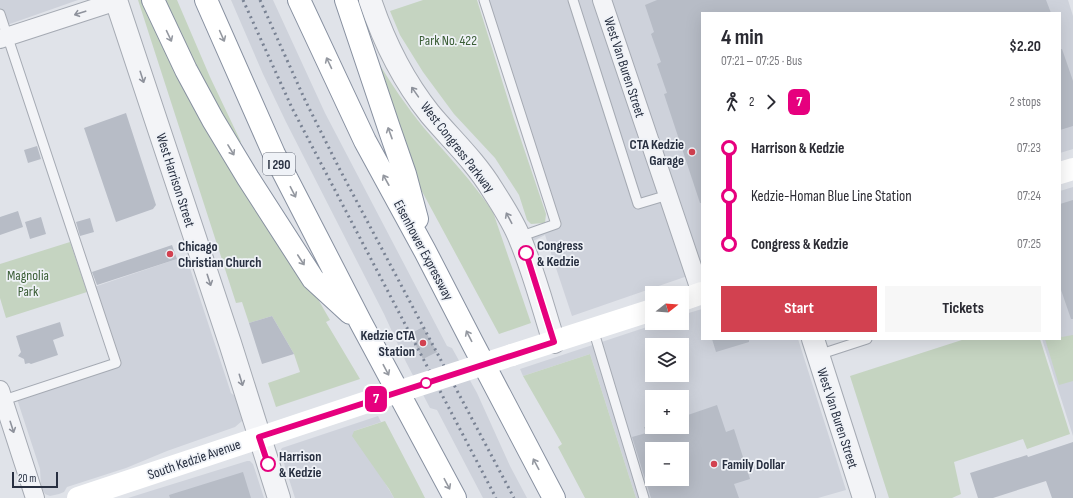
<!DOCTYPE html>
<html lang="en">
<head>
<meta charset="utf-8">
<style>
	:root { --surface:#fff; --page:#f7f7f7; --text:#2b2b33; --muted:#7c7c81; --accent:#d24150 }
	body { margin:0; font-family:"Sofia Sans Condensed",sans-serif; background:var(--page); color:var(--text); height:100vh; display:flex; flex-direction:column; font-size:15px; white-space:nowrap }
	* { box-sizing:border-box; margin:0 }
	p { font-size:13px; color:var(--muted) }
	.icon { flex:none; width:22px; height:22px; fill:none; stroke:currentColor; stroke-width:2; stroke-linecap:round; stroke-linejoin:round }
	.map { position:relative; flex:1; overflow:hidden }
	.panel { position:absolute; left:701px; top:12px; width:360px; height:328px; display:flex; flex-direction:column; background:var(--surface); border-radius:0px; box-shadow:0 4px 16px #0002 }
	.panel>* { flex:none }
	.badge { padding:0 8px; border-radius:6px; font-size:14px; line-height:26px }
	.needle { width:26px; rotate:73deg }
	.controls { position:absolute; left:645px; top:286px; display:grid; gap:8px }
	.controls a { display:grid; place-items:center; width:44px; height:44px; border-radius:0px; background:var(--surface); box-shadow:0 4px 16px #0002; font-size:20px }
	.scale { position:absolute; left:12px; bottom:10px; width:46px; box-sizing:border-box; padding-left:4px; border:2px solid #283041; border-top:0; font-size:11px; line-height:14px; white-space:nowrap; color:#283041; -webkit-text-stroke:3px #eff2f7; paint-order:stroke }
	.map>.badge { position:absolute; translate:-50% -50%; box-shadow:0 0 0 2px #fff }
	.legs { display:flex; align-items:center; gap:6px; height:44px; padding:0 20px; font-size:13px }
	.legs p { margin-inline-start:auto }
	.head { display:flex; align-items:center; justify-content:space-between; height:68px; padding:0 20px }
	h1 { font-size:22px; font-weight:700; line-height:30px }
	.action { display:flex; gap:8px; margin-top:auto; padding:8px 20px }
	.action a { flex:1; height:46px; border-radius:0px; background:var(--accent); color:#fff; font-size:16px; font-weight:700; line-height:46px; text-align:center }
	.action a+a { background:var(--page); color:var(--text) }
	ul { padding:0 20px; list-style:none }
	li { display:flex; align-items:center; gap:14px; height:48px; font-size:15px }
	li i { display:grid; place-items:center; width:6px; height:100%; margin:0 5px; background:currentColor }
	li i::after { content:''; width:10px; height:10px; margin:-5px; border:3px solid; border-radius:50%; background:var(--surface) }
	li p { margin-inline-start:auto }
	li:first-child i { background:linear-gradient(#0000 50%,currentColor 0) }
	li:last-child i { background:linear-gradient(currentColor 50%,#0000 0) }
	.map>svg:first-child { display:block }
</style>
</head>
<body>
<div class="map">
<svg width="1073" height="498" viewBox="0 0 1073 498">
	<rect width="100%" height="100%" fill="#e0e3e9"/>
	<path fill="#ced2db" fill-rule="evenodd" d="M0,0H78L4,26L0,14Z
		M231,0H273L325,113L447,346L452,348L477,393L510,466L527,498H483L437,410L430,408L406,362L384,314L286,122L263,74Z
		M484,0H1068L1073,16V149L1060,153V13H702V271L572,316L545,235L531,242L528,234L556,224Z
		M1073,187V436L1042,339H1060V191Z
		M186,256L231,393L239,399L243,415L242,421L235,427L167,451L126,468L67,487L64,492L59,494L50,496L45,494L41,487L40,469L16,396L115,363L91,288Z
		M702,309V339H798L846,490L818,498H636L590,354L523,376L520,369L659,323H682V315ZM652,345H682V375H652ZM652,397H682V427H652ZM652,449H682V479H652Z
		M378,416L381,422L354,431L394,498H295L280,451L282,448Z
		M247,461H250L253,464L264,498H128Z"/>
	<path fill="#c5d4c1" d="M138,0H145L330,320L326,322L360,379L276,407L268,383L300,372L294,354L272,316L249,323L242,302L236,303Z
		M163,0H177L210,77L241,142L236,144L214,109Z
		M423,0H477L514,119L546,214L545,223L531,224L527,220L519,195L495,158L454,114L423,72L400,35L390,11Z
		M377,60C391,84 407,107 424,128C448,156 473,182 493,212L531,323L499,334L418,184Z
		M70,242L87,292L6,318L0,298V264Z
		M1073,335V381L1059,385L1045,339H1060V336L1062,337Z
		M965,339H1040L1070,434L1027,449L1023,439L954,462L961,494L952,498H889L850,376Z
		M590,354L636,498H585L558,447L562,444L523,376Z
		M385,421L420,488L425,498H394L389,489L352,436L354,431Z"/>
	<path fill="#b7bcc6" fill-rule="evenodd" d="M657,0H1046L1051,13H702V203H700L664,94L667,93L657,64L661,62L651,34L654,32L645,5Z
		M1060,49H1062L1073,81V126L1060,130Z
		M126,113L156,205L153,209L116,222L84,128Z
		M37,146L41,159L28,163L24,150Z
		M1073,200V319H1071L1060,287V204Z
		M18,211L23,227L0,235V217Z
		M41,217L46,234L30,239L25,222Z
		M90,218L94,232L80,236L76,222Z
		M172,245L177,259L97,285L92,272Z
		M272,316L294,354L262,364L249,323Z
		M60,322L64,336L53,340L58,355L31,364L29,363L25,364L24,359L18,356L21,352L16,336Z
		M423,327L437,352L423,359L410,334Z
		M712,339H749V342L716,352Z
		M717,405L726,432L734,429L750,479L734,484L739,498H651L632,437L646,433L644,427H682V417ZM652,449H682V479H652Z
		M1073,442V498H1052L1046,481L993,498H978L970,473L1027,455L1028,457Z
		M243,472L251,498H170L169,495Z"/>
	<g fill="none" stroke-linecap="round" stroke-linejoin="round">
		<defs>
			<path id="service" d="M484,0L556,224L519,237
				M573,0L638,204L668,195
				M0,14L116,363L1,401
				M593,329L644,498
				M818,355L867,339"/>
			<path id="minor" d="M602,0L701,293
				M0,39L117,1
				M0,390L35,498"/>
			<path id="tertiary" d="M116,0L230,343L279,498
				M370,0C384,42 402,79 430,114C451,139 475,161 492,189C502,205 513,221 520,239C534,272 543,308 554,342
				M813,339L864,498"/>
			<path id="motorway" d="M153,0L186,70L213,120L248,178L313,279L350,313
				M206,0L274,154L361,323L455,498
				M299,0L365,141L425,251L472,342L554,498
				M346,0L389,128L405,174L417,219"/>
		</defs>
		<use href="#service" stroke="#a5aab3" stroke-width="11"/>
		<use href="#minor" stroke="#a5aab3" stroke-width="20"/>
		<use href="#tertiary" stroke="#a5aab3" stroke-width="24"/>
		<use href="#motorway" stroke="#8790a0" stroke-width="24"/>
		<use href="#service" stroke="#f3f4f7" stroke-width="9"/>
		<use href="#minor" stroke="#f3f4f7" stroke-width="18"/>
		<use href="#tertiary" stroke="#f3f4f7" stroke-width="22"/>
		<path stroke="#fff" stroke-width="22" d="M1060,173L1073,169
			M682,300L702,293
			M512,355L652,310
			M78,498L370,401"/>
		<use href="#motorway" stroke="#fff" stroke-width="22"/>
		<path stroke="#798293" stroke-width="3" stroke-dasharray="2 4" stroke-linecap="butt" d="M243,0L292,108L496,498
			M260,0L305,100L339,168L514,498"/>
		<path stroke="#fff" stroke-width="22" d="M370,401L512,355"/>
	</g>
	<defs><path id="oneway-shaft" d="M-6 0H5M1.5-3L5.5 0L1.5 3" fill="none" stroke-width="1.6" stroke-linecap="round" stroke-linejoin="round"/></defs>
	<g stroke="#8e929c">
		<use href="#oneway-shaft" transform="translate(80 13) rotate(162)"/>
		<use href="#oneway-shaft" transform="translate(142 77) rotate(72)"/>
		<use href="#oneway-shaft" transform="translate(415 92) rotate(-125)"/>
		<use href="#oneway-shaft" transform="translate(509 218) rotate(-118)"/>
		<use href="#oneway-shaft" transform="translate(209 280) rotate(72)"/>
		<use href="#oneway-shaft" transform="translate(241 380) rotate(73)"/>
		<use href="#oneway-shaft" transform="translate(12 427) rotate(72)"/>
	</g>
	<g stroke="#9498a0">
		<use href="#oneway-shaft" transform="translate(169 36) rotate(65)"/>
		<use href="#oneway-shaft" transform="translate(222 36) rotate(66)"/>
		<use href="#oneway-shaft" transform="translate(329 63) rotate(-115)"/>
		<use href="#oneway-shaft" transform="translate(390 133) rotate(-110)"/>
		<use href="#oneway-shaft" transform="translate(231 150) rotate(59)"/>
		<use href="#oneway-shaft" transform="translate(386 180) rotate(-119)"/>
		<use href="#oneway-shaft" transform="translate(293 192) rotate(63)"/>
		<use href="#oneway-shaft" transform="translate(301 260) rotate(57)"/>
		<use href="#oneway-shaft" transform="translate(469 336) rotate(-117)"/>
		<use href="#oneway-shaft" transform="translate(386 370) rotate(62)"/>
		<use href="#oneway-shaft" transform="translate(536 464) rotate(-118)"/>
		<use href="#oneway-shaft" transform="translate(447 484) rotate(62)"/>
	</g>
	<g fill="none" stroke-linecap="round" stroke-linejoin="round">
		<defs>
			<path id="line-1" d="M268,464L259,437L554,342L526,253"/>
		</defs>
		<use href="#line-1" stroke="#fff" stroke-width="9"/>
		<use href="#line-1" stroke="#e6007e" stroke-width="6"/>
	</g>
	<g fill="#d24150" stroke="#eff2f7" stroke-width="1.5">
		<circle cx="692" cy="152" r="4"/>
		<circle cx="170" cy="254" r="4"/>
		<circle cx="423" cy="343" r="4"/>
		<circle cx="714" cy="464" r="4"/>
	</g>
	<g fill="#fff" stroke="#e6007e" stroke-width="2">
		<circle cx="526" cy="253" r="7"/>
		<circle cx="426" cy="383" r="5"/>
		<circle cx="268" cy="464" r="7"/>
	</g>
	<g text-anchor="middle" stroke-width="3.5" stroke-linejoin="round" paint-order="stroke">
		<rect fill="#eff2f7" stroke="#646a78" stroke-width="1" x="263" y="153" width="32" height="22" rx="3"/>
		<g font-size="13" font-weight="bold" fill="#283041">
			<text x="279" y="169">I 290</text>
		</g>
		<g font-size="14" fill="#3a5d35" stroke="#eff2f7">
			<text x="448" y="45">Park No. 422</text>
			<text x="28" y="280">Magnolia<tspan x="28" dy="16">Park</tspan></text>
		</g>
		<g font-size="14" fill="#283041" stroke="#eff2f7">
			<text transform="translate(625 67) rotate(72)" y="5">West Van Buren Street</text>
			<text transform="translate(458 147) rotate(52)" y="5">West Congress Parkway</text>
			<text transform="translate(176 180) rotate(72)" y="5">West Harrison Street</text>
			<text transform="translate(424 250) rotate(62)" y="5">Eisenhower Expressway</text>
			<text transform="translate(838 418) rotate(72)" y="5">West Van Buren Street</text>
			<text transform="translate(194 459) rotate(-19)" y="5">South Kedzie Avenue</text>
		</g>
		<g font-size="14" font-weight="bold" fill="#283041" stroke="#eff2f7" text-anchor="end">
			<text x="684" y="149">CTA Kedzie<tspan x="684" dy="16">Garage</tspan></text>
			<text x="178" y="251" text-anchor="start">Chicago<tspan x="178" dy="16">Christian Church</tspan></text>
			<text x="415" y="340">Kedzie CTA<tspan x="415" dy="16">Station</tspan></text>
			<text x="722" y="469" text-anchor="start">Family Dollar</text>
		</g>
		<g font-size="14" font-weight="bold" fill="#283041" stroke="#eff2f7" text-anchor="start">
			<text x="537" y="250">Congress<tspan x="537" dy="16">&amp; Kedzie</tspan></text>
			<text x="279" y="461">Harrison<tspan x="279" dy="16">&amp; Kedzie</tspan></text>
		</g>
	</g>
</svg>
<div class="controls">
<a><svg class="needle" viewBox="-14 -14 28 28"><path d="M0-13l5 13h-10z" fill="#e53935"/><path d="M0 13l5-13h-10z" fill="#7c7c81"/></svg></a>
<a><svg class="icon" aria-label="layers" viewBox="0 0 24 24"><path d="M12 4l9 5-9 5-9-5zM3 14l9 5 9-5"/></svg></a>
<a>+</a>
<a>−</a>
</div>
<div class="scale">20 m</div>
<b class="badge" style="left:376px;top:399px;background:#e6007e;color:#fff">7</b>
<section class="panel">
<div class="head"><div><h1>4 min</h1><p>07:21 – 07:25 · Bus</p></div><b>$2.20</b></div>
<div class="legs"><svg class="icon" aria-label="walk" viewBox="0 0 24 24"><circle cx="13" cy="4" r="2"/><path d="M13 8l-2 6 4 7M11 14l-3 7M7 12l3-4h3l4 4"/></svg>2<svg class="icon" aria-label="forward" viewBox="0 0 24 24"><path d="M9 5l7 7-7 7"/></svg><b class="badge" style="background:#e6007e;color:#fff">7</b><p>2 stops</p></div>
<ul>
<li><i style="color:#e6007e"></i><b>Harrison &amp; Kedzie</b><p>07:23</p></li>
<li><i style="color:#e6007e"></i><span>Kedzie-Homan Blue Line Station</span><p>07:24</p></li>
<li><i style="color:#e6007e"></i><b>Congress &amp; Kedzie</b><p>07:25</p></li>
</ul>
<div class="action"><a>Start</a><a>Tickets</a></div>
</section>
</div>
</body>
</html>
